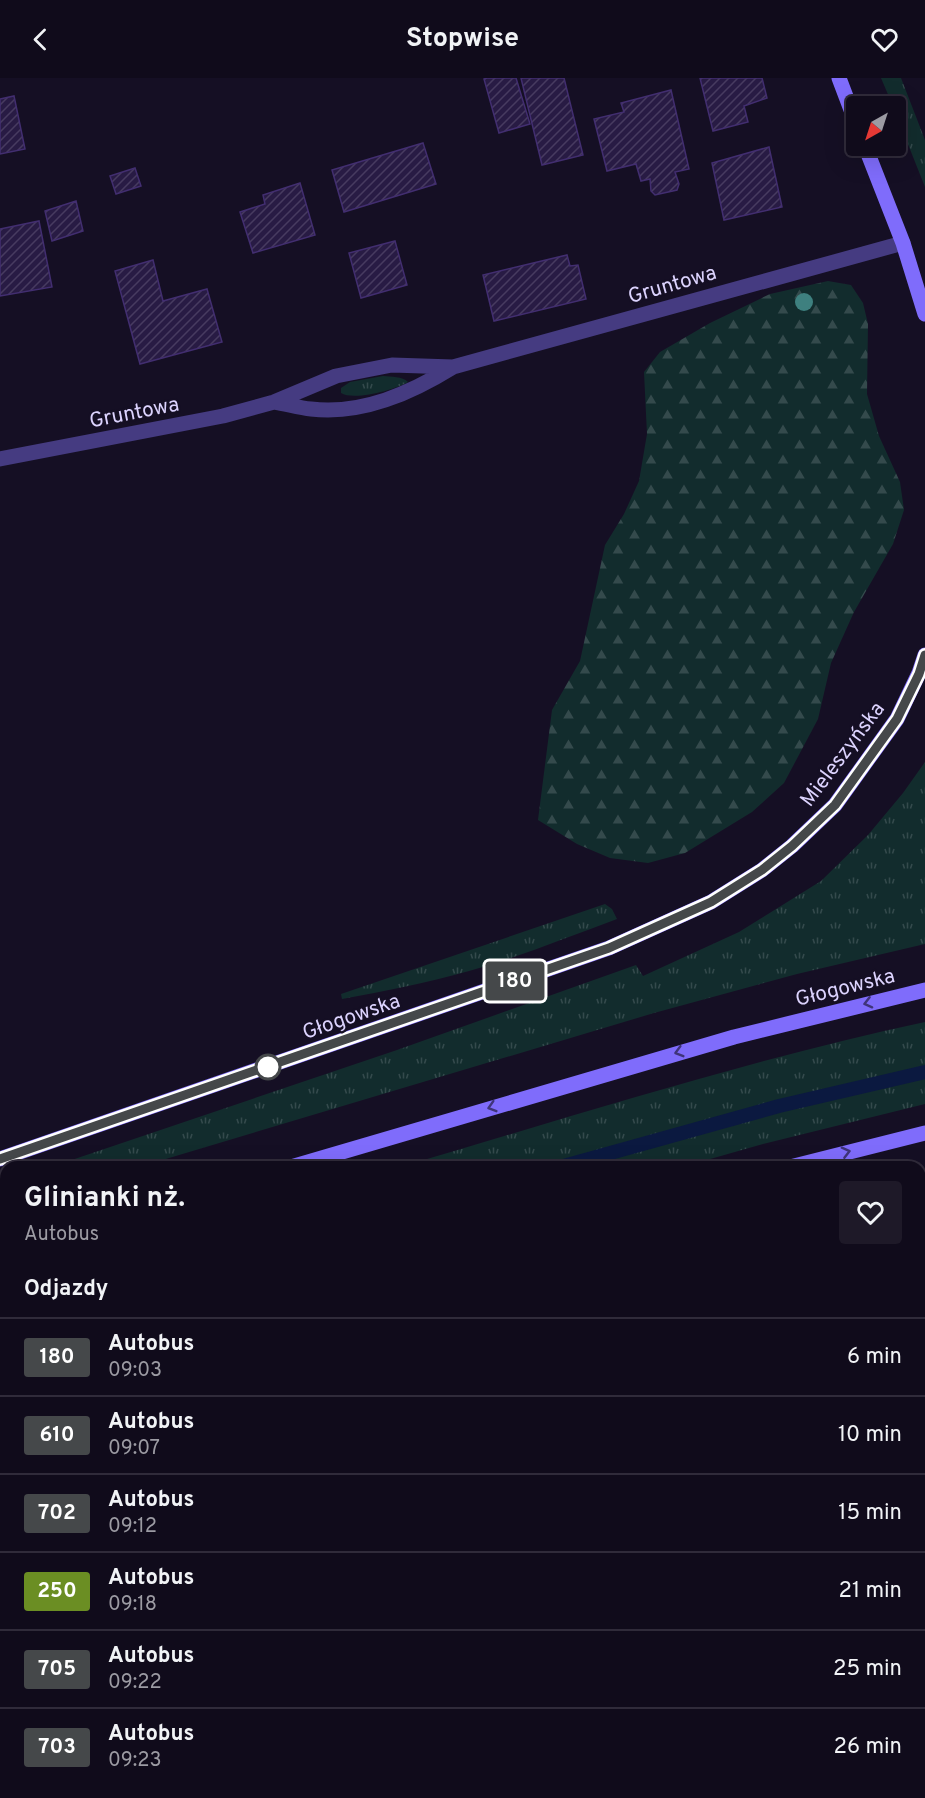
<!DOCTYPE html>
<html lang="pl">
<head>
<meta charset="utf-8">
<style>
	:root { --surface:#100b1b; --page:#1e1928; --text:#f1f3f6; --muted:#9c9ba3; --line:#302b3a }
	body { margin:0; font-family:Overpass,sans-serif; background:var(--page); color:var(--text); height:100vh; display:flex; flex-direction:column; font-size:22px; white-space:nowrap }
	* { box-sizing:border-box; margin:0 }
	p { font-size:20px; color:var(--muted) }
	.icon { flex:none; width:33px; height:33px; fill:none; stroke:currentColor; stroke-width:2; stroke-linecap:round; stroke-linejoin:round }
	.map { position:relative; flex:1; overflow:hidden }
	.details { position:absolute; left:0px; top:1083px; width:926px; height:638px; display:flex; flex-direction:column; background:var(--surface); border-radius:18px 18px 0 0; box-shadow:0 6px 24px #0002,0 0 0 2px var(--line) }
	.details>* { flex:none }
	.badge { padding:0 12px; border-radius:4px; font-size:21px; line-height:39px }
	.needle { width:39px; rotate:219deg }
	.buttons { position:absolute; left:846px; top:18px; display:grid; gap:12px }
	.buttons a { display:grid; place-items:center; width:60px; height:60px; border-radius:6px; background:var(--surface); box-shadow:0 6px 24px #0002,0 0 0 2px var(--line); font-size:30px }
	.map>.badge { position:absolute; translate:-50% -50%; box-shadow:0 0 0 3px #fff }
	h2 { padding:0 24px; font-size:22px; line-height:54px }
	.round { display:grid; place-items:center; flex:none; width:63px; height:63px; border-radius:6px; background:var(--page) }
	.overview { display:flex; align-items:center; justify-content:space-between; height:102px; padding:0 24px }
	h1 { font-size:28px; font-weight:700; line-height:45px }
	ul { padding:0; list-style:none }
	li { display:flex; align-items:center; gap:18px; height:78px; padding:0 24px; border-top:2px solid var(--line) }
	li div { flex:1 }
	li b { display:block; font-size:22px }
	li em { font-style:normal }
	li .badge { min-width:66px; font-weight:700; text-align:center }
	header { display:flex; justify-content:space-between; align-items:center; height:78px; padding:0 24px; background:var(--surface); font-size:27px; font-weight:700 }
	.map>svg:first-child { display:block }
</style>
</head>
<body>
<header><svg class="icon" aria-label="back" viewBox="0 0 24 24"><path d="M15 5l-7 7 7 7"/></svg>Stopwise<svg class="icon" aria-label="heart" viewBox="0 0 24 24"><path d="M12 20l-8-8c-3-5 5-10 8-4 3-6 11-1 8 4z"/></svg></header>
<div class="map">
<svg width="925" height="1720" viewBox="0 0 925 1720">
	<defs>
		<pattern id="grass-tufts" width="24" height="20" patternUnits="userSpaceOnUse" patternTransform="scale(1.5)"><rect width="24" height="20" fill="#122c2d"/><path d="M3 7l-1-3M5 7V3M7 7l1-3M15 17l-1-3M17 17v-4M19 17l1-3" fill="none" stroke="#344a4c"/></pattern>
		<pattern id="forest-firs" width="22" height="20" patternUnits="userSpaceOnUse" patternTransform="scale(1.5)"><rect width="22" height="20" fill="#122c2d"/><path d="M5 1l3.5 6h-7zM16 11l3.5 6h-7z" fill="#344a4c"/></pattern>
		<pattern id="building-hatch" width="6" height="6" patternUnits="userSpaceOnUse" patternTransform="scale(1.5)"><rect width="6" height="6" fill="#281b44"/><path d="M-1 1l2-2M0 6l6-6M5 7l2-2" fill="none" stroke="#473b60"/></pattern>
	</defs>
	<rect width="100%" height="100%" fill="#150f24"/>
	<path fill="url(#grass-tufts)" d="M881,0H901L925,62V109L896,36V28H893Z
		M383,298C391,299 402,298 408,304C395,312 354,323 341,315V310L350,304Z
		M925,684V866L797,896L654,935L139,1089H51L397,972L636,887L643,898L739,854L821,803L868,757L903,715Z
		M605,826L612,831L617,841C568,859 519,879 469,893C427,905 385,913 342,921L341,916Z
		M925,944V1026L763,1066L682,1089H400C574,1038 747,982 925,944Z
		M6,1205V1289L0,1290V1207Z"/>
	<path fill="url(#forest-firs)" d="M828,203L851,207L863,225L868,246L867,316L879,358L900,404L904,432L893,466L854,534L831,585L818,641L784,705L752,734L685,775L648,785L610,780L577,766L538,742L552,632L580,583L605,467L624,436L639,403L647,356L644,294L660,274L710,245L770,216Z"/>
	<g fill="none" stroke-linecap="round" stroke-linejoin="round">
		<path stroke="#0b1940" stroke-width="14" d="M560,1089L779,1028L925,994
			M0,1255L6,1254"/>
	</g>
	<path fill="url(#building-hatch)" stroke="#422e70" stroke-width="1.5" d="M487,0H516L530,46L499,55L484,1Z
		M521,0H564L583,77L542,87Z
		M700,0H762L767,20L744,28L748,44L713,53Z
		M671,12L689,91L675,94L679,106L677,112L655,117L651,113L650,101L641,103L636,86L607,93L594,41L624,34L621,25Z
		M14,18L25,71L0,76V21Z
		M423,65L436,106L344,134L332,92Z
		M769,69L782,129L724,142L712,85Z
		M135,90L141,108L116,116L110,98Z
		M300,105L315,157L253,175L240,134L265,126L263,117Z
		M76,123L83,153L52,163L45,133Z
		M39,143L52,209L0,218V151Z
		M395,163L407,207L361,220L349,175Z
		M567,177L570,188L578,187L586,221L494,243L483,197Z
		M153,182L163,223L207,211L222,264L140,286L115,193Z
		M17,1714H105L106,1720H19Z
		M162,1714H204L206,1720H164Z"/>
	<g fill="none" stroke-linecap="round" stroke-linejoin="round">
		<path stroke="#32adb3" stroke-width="4" stroke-dasharray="3 4.5" stroke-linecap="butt" d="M840,1714L842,1720"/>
		<path stroke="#453b81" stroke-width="15" d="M920,1673L925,1672
			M793,1720L799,1714"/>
		<path stroke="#453b81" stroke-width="15" d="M274,324C287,326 299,330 311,331C362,337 411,315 453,289
			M0,381L223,338L274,324L336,298L392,287L453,289L903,165
			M453,1720L455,1714"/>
		<path stroke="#7f6cfb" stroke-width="15" d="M839,0L856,45
			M865,68L903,165L925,236
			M0,1081L609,870L711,824L762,792L792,768L835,727L897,641L919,595L925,577
			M291,1089L734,959L925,912
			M790,1089L925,1055
			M920,1140L925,1139
			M0,1175L6,1173
			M0,1321L6,1319
			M0,1410L6,1408"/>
	</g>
	<circle fill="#3e807f" cx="804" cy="224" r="9"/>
	<defs><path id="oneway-chevron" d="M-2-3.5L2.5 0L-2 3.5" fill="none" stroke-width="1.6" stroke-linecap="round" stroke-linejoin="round" transform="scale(1.5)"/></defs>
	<g stroke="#3f347a">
		<use href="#oneway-chevron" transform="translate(868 925) rotate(166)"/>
		<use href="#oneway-chevron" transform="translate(679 974) rotate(164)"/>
		<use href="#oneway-chevron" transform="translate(492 1029) rotate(163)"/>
		<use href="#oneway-chevron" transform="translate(846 1074) rotate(-14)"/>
	</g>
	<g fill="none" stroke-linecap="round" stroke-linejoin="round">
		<defs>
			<path id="line" d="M0,1081L609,870L711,824L762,792L792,768L835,727L897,641L919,596L925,577"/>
		</defs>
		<use href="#line" stroke="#fff" stroke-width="14"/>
		<use href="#line" stroke="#45484a" stroke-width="9"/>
	</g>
	<circle fill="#fff" stroke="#45484a" stroke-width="3" cx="268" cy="989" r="12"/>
	<g text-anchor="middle" stroke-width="4.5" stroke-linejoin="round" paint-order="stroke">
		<g font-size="21" fill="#dcd3fe" stroke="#150f24">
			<text transform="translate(672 206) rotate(-16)" y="7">Gruntowa</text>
			<text transform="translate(134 334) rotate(-11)" y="7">Gruntowa</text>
			<text transform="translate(842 676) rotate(-53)" y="7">Mieleszyńska</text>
			<text transform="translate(845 909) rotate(-14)" y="7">Głogowska</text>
			<text transform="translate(351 938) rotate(-19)" y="7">Głogowska</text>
		</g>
	</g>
</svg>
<div class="buttons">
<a><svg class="needle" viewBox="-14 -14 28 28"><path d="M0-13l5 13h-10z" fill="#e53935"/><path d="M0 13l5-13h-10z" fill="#9c9ba3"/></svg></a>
</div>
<b class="badge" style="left:515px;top:903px;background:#45484a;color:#fff">180</b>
<section class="details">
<div class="overview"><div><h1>Glinianki nż.</h1><p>Autobus</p></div><a class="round"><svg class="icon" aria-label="heart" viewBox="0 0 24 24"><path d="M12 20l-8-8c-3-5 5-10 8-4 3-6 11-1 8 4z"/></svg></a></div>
<h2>Odjazdy</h2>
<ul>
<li><span class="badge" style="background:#45484a;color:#fff">180</span><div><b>Autobus</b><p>09:03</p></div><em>6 min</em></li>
<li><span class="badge" style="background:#45484a;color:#fff">610</span><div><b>Autobus</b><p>09:07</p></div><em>10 min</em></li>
<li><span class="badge" style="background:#45484a;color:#fff">702</span><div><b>Autobus</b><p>09:12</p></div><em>15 min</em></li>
<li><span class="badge" style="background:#6b8e23;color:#fff">250</span><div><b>Autobus</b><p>09:18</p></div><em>21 min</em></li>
<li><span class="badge" style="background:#45484a;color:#fff">705</span><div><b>Autobus</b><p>09:22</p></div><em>25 min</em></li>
<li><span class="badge" style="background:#45484a;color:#fff">703</span><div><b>Autobus</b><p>09:23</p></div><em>26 min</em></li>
</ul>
</section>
</div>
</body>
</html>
